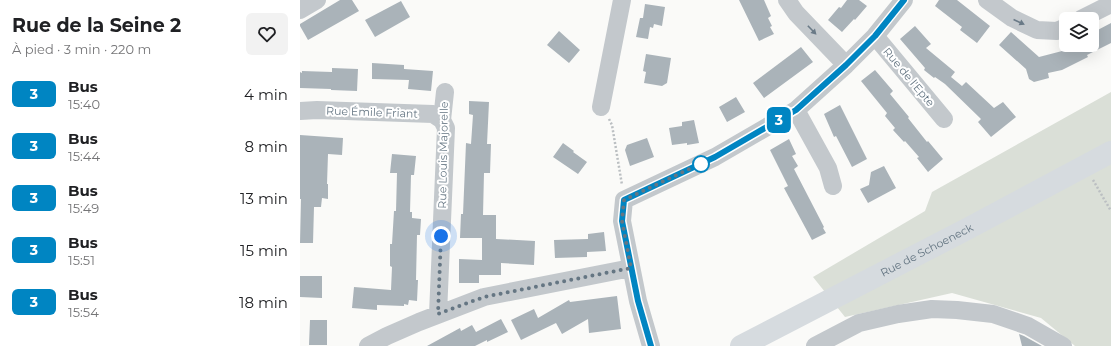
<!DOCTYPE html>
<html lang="fr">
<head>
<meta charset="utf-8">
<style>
	:root { --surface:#fff; --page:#f2f2f2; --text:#202124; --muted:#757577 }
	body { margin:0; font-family:Montserrat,sans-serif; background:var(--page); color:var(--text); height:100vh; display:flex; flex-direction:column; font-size:15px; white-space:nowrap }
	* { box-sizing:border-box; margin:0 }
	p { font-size:13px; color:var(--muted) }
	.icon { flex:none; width:22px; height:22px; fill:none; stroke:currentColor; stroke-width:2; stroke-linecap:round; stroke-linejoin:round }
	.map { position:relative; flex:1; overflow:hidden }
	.panel { display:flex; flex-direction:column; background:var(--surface); width:300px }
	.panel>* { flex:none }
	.badge { padding:0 8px; border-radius:6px; font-size:14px; line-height:26px }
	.controls { position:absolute; left:759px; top:12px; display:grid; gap:8px }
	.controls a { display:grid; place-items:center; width:40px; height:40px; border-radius:6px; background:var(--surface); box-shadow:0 4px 16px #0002; font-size:20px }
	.you { position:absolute; width:20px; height:20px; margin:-10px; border:3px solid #fff; border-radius:50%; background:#1a73e8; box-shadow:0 0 0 6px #1a73e833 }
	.map>.badge { position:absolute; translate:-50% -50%; box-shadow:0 0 0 2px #fff }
	.round { display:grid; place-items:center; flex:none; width:42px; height:42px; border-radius:6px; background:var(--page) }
	.head { display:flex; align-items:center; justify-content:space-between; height:68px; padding:0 12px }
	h1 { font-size:19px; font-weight:700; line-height:30px }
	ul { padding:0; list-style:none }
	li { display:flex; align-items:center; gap:12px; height:52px; padding:0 12px }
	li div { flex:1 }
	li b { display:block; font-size:15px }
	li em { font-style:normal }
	li .badge { min-width:44px; font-weight:700; text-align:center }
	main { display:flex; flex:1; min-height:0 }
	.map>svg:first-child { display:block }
</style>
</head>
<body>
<main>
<section class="panel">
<div class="head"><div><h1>Rue de la Seine 2</h1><p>À pied · 3 min · 220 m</p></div><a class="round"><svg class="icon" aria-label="heart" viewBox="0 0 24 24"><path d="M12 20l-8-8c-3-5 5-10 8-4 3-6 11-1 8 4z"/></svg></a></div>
<ul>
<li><span class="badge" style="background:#0085c2;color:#fff">3</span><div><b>Bus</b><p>15:40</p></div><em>4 min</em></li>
<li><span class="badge" style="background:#0085c2;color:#fff">3</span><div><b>Bus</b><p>15:44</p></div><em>8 min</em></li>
<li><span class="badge" style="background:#0085c2;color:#fff">3</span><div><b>Bus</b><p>15:49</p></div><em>13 min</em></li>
<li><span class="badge" style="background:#0085c2;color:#fff">3</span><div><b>Bus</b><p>15:51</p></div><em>15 min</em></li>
<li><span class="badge" style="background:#0085c2;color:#fff">3</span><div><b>Bus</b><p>15:54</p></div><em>18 min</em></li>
</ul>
</section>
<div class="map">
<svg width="811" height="346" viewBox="0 0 811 346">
	<rect width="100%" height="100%" fill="#fafaf8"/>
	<path fill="#dadfd7" d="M811,92V346H775L741,318L652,293L545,317L513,277L625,211L632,192Z"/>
	<path fill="#aab3b9" d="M40,0H52L59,11L8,40L0,26V24Z
		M439,0H464L471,16L468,18L472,26L470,27L474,34L459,41Z
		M547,0H559L567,6L555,20L554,19L542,32L528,20L539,7L541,8Z
		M639,0H657L690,26L677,43L660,30L662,27L635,6Z
		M101,1L110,17L75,37L65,20Z
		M345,4L365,7L362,26L354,24L353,28L350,27L348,39L336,37L340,18H343Z
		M811,23V43L787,55L788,57L762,70L748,73L749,78L734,82L729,79L726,69L699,45L711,32L739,57L766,50L776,45H792V33Z
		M615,26L631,44L626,48L655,72L651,77L662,86L666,82L694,108L703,102L716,117L691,137L678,122L681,119L645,84L635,77L634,78L624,70L625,68L600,39Z
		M259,31L280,50L269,63L247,45Z
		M501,47L513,62L464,98L453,83Z
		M346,54L371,58L367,83L362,86L344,83L346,72L343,71Z
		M72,63L104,65V69L133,71L131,91L108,89L109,80L72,79Z
		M32,68L58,69L57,91L31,90V89L0,88V72L2,73V71L32,72Z
		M575,70L593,91L590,94L609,117L608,118L627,142L628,141L643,159L628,172L617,158L619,157L605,141L604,142L593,130L595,128L585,116L587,113L561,81Z
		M436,97L445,112L427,122L419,107Z
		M169,101L189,102L187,144H191L190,173H184L183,215H196V239L235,241L234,265L201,263V275H179V283H159V259L182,260V238H160L161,214H163L166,143L171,144L173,115L169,114Z
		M540,105L567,159L552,167L536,136L534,137L524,114Z
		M394,120L399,143L387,145V143L372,145L369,128L382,126V122Z
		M0,135L43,138L42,155L28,154L27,184H28V199L22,198L21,207H14L13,243H0L1,199H0Z
		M347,138L354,157L330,166L325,150L327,145Z
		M489,139L496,154L492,156L498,166L494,169L524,227L523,228L526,233L512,240L484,188L488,186L470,150Z
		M263,143L274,151L273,152L287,162L278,174L253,157Z
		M92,154L116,156L114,175H111L110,212H112V218L121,219L120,235H117L116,280H118L117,301L109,300L108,305L104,304V306L77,305V310L52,308L54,287L91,290L92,267L90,266V244H92L94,211H96L97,173H90Z
		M584,166L596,188L568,203L560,189L569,185L571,172Z
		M304,232L306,251L287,252V257L255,258L254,240L288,239V234Z
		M0,276H22V298L0,297Z
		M317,296L321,329L289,333L288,319L262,334L256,323L221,340L211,320L234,309L238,318L269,300L270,302Z
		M201,319L208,332L187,342V340L175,346H127L160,328L161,331L172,325L176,332Z
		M10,320H27V345H9Z
		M719,334L724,336L742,346H722Z"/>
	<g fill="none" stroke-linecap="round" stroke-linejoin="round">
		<path stroke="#bbbfc2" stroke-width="2.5" stroke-dasharray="2 2" stroke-linecap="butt" d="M309,119L312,125L322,185
			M793,180L811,211"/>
		<path stroke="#c3c8cc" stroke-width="18" d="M487,0L496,13L546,65
			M687,0L712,18L737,30L757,31L766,27
			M0,10L17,0
			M781,19L811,4
			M575,36L644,119
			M301,107L322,0
			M496,110L528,168L533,186
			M0,111L17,110L133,114L142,120
			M138,314L146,128L142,120L145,92
			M68,346L87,336L119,322L184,297L331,268
			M351,346L338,301L322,221L324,200L415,157L496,110L546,65L575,36L604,0
			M515,346L559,323L598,314L632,309L657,310L693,314L728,326L763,346"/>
		<path stroke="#d6dbdf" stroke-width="22" id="s1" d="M441,346L667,229L811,152"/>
	</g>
	<defs><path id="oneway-solid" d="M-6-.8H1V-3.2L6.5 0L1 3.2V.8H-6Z"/></defs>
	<g fill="#6a7a87">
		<use href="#oneway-solid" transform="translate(719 22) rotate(25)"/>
		<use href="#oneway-solid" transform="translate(512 30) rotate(46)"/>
	</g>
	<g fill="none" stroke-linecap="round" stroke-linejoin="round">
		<defs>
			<path id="line" d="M351,346L338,301L322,221L324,200L415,157L496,110L546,65L575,36L604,0"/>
		</defs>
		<use href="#line" stroke="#fff" stroke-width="9"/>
		<use href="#line" stroke="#0085c2" stroke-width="6"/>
		<path stroke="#657683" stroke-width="4" stroke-dasharray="0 7.2" d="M141,236L138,314L184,297L331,268L322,221L324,200L402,163L401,164"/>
	</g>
	<circle fill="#fff" stroke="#0085c2" stroke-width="2" cx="401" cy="164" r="8"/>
	<g text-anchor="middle" stroke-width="4" stroke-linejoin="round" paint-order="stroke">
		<g font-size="11" fill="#657683" stroke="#fff">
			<text transform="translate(609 77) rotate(50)" y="4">Rue de l'Epte</text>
			<text transform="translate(72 112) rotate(2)" y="4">Rue Émile Friant</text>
			<text transform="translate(143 155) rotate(-89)" y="4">Rue Louis Majorelle</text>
			<text dy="4" stroke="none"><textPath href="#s1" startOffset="209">Rue de Schoeneck</textPath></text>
		</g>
	</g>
</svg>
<div class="controls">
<a><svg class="icon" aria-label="layers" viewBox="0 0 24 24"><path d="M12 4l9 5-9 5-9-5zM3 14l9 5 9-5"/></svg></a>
</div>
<div class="you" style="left:141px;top:236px"></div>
<b class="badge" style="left:479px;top:120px;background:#0085c2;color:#fff">3</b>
</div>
</main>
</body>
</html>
